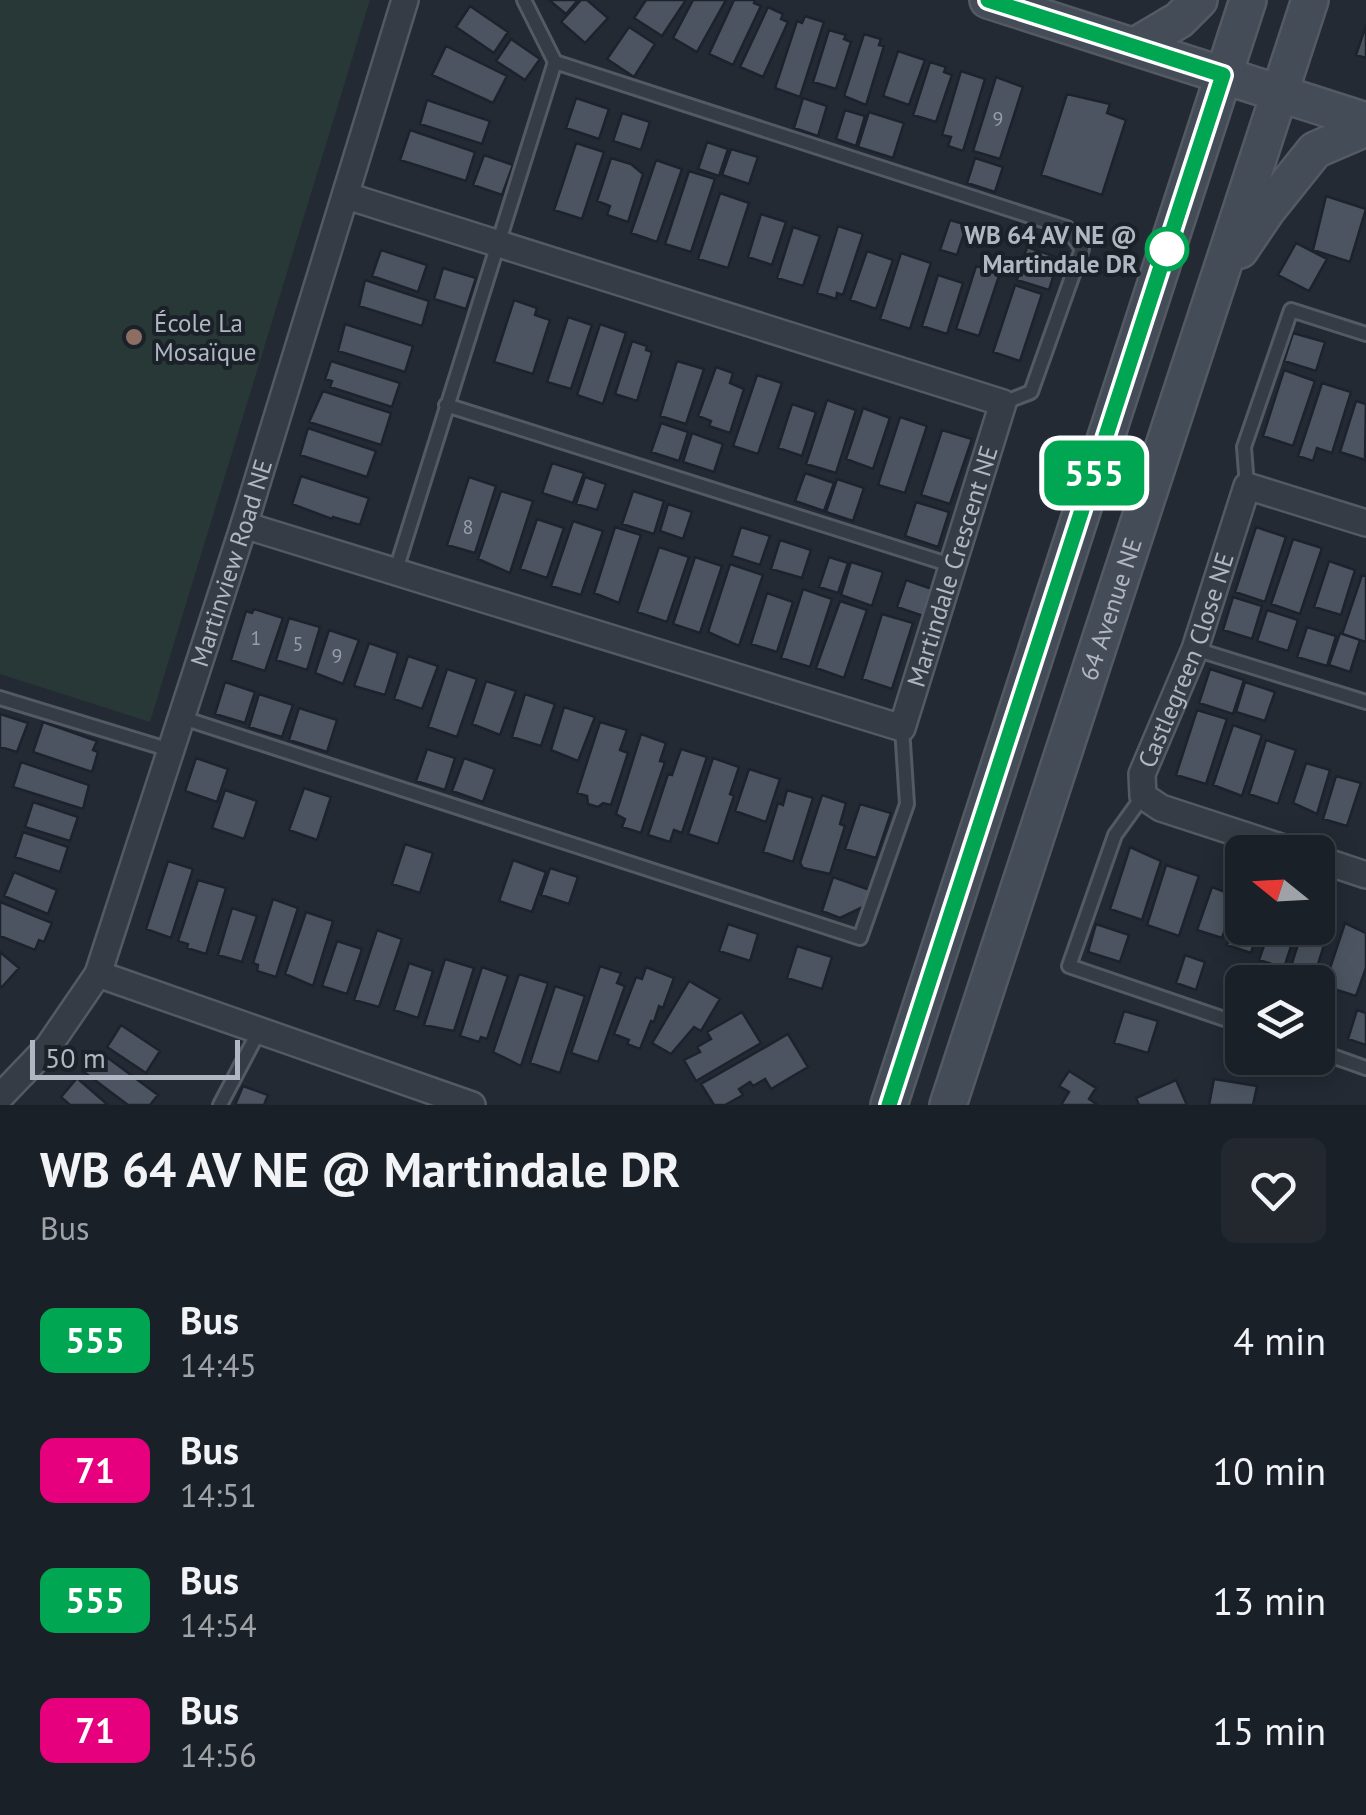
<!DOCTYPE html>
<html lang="en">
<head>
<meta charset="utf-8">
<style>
	:root { --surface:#1a2027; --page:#23282f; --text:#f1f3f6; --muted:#9fa3a7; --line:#383e44 }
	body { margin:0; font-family:"PT Sans",sans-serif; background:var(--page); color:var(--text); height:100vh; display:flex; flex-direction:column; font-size:38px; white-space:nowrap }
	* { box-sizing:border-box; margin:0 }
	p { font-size:32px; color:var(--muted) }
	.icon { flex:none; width:55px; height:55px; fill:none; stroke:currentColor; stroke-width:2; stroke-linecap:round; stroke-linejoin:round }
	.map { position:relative; height:1105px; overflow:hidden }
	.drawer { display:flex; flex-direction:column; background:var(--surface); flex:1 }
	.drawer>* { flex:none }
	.badge { padding:0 20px; border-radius:15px; font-size:35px; line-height:65px }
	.needle { width:65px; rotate:288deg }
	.tools { position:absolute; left:1225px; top:835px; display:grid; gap:20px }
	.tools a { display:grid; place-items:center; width:110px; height:110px; border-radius:15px; background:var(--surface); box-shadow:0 5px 25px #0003,0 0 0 2px var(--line); font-size:50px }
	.scale { position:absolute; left:30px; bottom:25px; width:210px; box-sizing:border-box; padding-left:10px; border:5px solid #b0b7c2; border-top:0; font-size:28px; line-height:35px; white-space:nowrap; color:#b0b7c2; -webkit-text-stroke:8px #1b2129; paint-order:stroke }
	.map>.badge { position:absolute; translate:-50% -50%; box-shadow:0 0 0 5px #fff }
	.round { display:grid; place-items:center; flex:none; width:105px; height:105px; border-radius:15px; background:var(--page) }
	.overview { display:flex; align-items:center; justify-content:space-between; height:170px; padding:0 40px }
	h1 { font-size:48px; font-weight:700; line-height:75px }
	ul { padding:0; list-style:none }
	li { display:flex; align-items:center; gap:30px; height:130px; padding:0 40px }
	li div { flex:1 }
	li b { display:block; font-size:38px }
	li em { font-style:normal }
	li .badge { min-width:110px; font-weight:700; text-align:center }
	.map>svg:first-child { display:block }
</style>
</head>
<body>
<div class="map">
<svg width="1366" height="1105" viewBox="0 0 1366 1105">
	<rect width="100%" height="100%" fill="#232a34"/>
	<path fill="#273837" d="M0,0H370L150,722L0,674Z"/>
	<path fill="#4b5460" stroke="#1d232c" stroke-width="2.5" d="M549,0H578L566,14Z
		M581,0H587L608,18L585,43L561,22Z
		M646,0H686L662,36L634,18Z
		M693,0H726L697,52L673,38Z
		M734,0H755L754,3L761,6L733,65L709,54Z
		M470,6L508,32L494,53L456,27Z
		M768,7L783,14L781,19L788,22L763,77L740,67Z
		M805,16L824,22L800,97L775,88L797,21L802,23Z
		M1366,25V58L1356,55Z
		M629,27L655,44L634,77L607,59Z
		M829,30L846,35L844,39L851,42L836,89L813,82Z
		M864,34L881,39L879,45L884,46L866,105L844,96Z
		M511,39L540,59L525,80L496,61Z
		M446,46L507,76L493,103L432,75Z
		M898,51L925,60L909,105L883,96Z
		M930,62L946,67L944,72L952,75L936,122L913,115Z
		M961,71L985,79L963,151L948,146L951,137L942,135Z
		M996,77L1023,87L1000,159L973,151Z
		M1067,94L1110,104L1107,113L1126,120L1102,195L1041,175Z
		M576,98L609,109L599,139L566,128Z
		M803,98L827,106L818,136L794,128Z
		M427,100L490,121L482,144L420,124Z
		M845,110L865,116L856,146L836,139Z
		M869,112L904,123L893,158L858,147Z
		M622,113L650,122L641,150L613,141Z
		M410,130L475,152L466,181L400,160Z
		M707,142L728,149L719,176L698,169Z
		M576,143L604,152L582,219L554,210Z
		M731,149L758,157L749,184L722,175Z
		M484,155L513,165L502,195L473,185Z
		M611,158L631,164L643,174L628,222L607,215L610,206L597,201Z
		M975,158L1003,167L995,192L967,183Z
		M656,160L682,169L657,242L631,233Z
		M689,171L715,179L691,252L665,244Z
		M720,193L749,203L728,268L698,259Z
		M1326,196L1366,209L1350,262L1313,250Z
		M761,214L786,222L772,265L748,257Z
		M950,220L967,225L957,255L940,250Z
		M838,226L863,234L843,295L837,293L836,299L817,293Z
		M793,227L820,236L803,286L777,278Z
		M1296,243L1327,259L1309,291L1278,275Z
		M1027,247L1059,258L1049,290L1017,280Z
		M381,250L427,265L418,292L372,276Z
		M867,251L893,260L876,309L850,300Z
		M901,253L931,263L910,329L880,319Z
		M976,266L1000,273L979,336L956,329Z
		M443,268L476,278L466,309L434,299Z
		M938,275L963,283L947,334L922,326Z
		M365,280L429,301L422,326L359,306Z
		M1015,285L1042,294L1020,361L993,352Z
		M514,300L537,308L535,315L550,320L533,374L494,362Z
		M568,317L592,325L571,389L547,382Z
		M345,324L413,346L405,372L338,351Z
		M600,324L626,333L603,404L577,395Z
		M1293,333L1325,342L1316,371L1284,361Z
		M632,341L647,346L646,350L652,352L637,401L615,394Z
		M331,361L400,383L392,407L330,387L332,381L325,379Z
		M677,361L704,369L686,424L660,416Z
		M716,367L733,373L730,383L744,389L730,433L709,426L711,421L698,416Z
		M1284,370L1315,381L1293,446L1263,436Z
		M757,375L782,383L758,454L733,446Z
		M1322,383L1351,392L1332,453L1317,448L1313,461L1298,456Z
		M323,391L391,413L381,445L309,422Z
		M827,400L856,410L836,473L806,464Z
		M1356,401L1366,404L1365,460L1340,452Z
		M792,404L816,412L802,456L778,448Z
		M863,408L890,418L873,469L846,459Z
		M900,417L927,426L905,493L878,485Z
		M661,423L688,432L679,461L651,452Z
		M308,428L376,451L367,477L300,455Z
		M942,430L972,439L950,504L921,495Z
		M692,433L723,444L714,472L683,462Z
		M552,463L584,473L573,503L542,493Z
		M805,473L834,483L824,511L795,501Z
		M301,476L369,498L360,525L333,517L332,519L292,504Z
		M469,477L496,486L475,553L447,545Z
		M585,477L606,484L597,510L576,504Z
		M837,479L864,488L853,521L826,512Z
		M501,491L533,501L510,573L478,559Z
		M633,491L664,501L654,534L622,524Z
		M916,502L949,512L938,547L905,536Z
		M668,504L692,512L683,539L660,531Z
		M537,519L564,528L547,578L520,569Z
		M573,521L603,531L581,595L551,586Z
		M615,527L641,535L619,603L594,593Z
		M741,527L770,536L760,565L732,556Z
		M1256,527L1286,537L1265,602L1235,592Z
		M1293,539L1322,548L1300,614L1271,604Z
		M780,540L811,550L802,578L771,569Z
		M659,547L689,557L667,622L637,612Z
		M695,557L722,566L700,633L673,624Z
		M829,557L848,563L838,593L819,587Z
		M1329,561L1355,570L1341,615L1314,607Z
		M851,562L883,572L872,606L841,595Z
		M730,564L763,575L739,646L708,632Z
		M1362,575L1366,576V642L1342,634Z
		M906,580L935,590L926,617L897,607Z
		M803,589L832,599L810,667L781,658Z
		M767,593L793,602L777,652L751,644Z
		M1233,597L1262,606L1252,639L1223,630Z
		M840,601L867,610L844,678L816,668Z
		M254,609L283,618L265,671L231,660L246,611L252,613Z
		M1267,610L1298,620L1288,651L1257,641Z
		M882,614L913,623L892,689L862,679Z
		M289,618L320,627L307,670L276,660Z
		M1307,627L1336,636L1327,666L1297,657Z
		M329,630L359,640L343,684L315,673Z
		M1340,633L1360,640L1350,672L1329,665Z
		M369,643L398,653L385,695L354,686Z
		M408,656L438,666L422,709L394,699Z
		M447,669L477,679L457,737L428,727Z
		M1210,669L1244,680L1233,714L1199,703Z
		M486,681L516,691L500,735L472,724Z
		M225,682L255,692L245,723L215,714Z
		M1245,682L1275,692L1265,721L1236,712Z
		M259,694L293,705L282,737L249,727Z
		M525,694L555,704L541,746L512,737Z
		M564,707L595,717L578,761L551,750Z
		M299,708L337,720L327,752L289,740Z
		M1197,710L1227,719L1206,784L1176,775Z
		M0,714L28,723L17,752L0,747Z
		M43,722L97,741L93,750L98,752L92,772L33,752Z
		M600,722L627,730L620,750L628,753L611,805L603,803L598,807L588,804L587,796L577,793Z
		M1233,725L1262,735L1242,796L1213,785Z
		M641,734L666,743L660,761L665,762L641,833L622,827L625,819L616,814Z
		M1266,740L1296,750L1278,804L1249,794Z
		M427,749L455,758L445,790L416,781Z
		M681,749L707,757L682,833L674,830L670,842L648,835L668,774L672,775Z
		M196,758L228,769L217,802L185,791Z
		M464,758L495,769L483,802L452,791Z
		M713,758L739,767L730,794L734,796L718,844L688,834Z
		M21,762L89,785L83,809L13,787Z
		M1306,763L1330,770L1317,814L1293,803Z
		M749,769L780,779L766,822L735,811Z
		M1336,776L1361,783L1347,826L1323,819Z
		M304,788L331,797L317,840L289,830Z
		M225,790L257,801L244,839L212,828Z
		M787,790L813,798L793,862L763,852L778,803L783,805Z
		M822,795L846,803L840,824L845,826L830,874L803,868L800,863Z
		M33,802L78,817L70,841L25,827Z
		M860,804L891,813L876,858L845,849Z
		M23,832L68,847L60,872L15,857Z
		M405,844L433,853L420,893L392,884Z
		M1130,847L1161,861L1142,920L1110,909Z
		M513,860L546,872L532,912L499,901Z
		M168,861L193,869L171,938L146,929Z
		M1166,865L1199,876L1179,936L1147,925Z
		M550,868L578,877L569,904L541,895Z
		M14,872L57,890L48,914L4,896Z
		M833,877L870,890L865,906L840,918L822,911Z
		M198,880L226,888L206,954L187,948L188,944L178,941Z
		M1212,887L1236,896L1222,938L1197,930Z
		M273,899L298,908L276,977L257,971L258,965L253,963Z
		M0,902L52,923L44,942L39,940L35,950L0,936Z
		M1240,904L1242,905V928H1259L1251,953L1227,945Z
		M232,908L257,916L242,962L218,955Z
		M306,912L333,921L313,986L285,974Z
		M1345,923L1366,933V968L1356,996L1324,986Z
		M728,924L758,934L750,961L719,951Z
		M1096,924L1129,935L1120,962L1088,952Z
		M1270,928H1297L1284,968L1259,960Z
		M1303,928L1328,932L1314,977L1290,970Z
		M377,930L402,939L379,1007L354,1000Z
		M337,941L362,949L347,994L322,986Z
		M797,946L832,957L822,989L787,978Z
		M0,952L19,968L2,987L0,986Z
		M1185,955L1205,962L1196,990L1176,983Z
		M445,959L474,968L454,1031L424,1025Z
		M409,963L433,971L418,1018L394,1010Z
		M600,966L621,973L617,983L625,986L598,1062L571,1053Z
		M482,967L508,976L487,1039L481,1037L479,1042L460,1036Z
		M646,967L674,978L663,1008L659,1006L654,1022L651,1021L640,1049L627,1044L629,1040L614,1034L636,977L642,979Z
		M519,974L548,983L521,1066L493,1052Z
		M689,981L720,999L701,1031L694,1027L671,1054L652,1043Z
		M555,986L585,996L560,1073L530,1063Z
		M1357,1010L1366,1013V1045L1348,1039Z
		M1124,1011L1158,1021L1148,1053L1114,1043Z
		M742,1012L761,1043L696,1081L684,1060L700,1052L697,1047L711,1039L707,1032Z
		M121,1025L160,1051L146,1073L107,1047Z
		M788,1034L808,1067L771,1089L765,1079L753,1086L750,1082L739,1089L743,1095L725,1105H714L701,1084Z
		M100,1052L158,1095L150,1105H128L84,1072Z
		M1069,1071L1096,1088L1089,1099L1098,1105H1061L1069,1092L1059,1086Z
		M77,1078L108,1105H70L61,1097Z
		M1214,1079L1257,1086L1253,1105H1209Z
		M1176,1080L1187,1105H1139L1136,1098Z
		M243,1086L268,1095L264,1105H235Z"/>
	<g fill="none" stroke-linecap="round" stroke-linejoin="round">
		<defs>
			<path id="lane" d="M555,62L1067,228L1082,249L1031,392L1003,403
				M446,405L954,566
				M1247,486L1244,447L1291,310L1366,334
				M395,573L555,62L524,0
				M1195,649L1366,702
				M0,698L170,750
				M180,717L860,938L907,804L902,728
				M1143,796L1115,835L1069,966L1242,1025
				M1318,1051L1366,1068
				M220,1105L259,1031"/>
			<g id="street">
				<path id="s1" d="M244,525L902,728L1003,403L347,196"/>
				<path id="s2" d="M1296,852L1161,808L1143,796L1142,774L1195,649L1247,486L1366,523"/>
				<path d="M1318,859L1366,875"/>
				<path d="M98,974L472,1105"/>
				<path id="s3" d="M0,1097L48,1047L98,974L244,525L405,0"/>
			</g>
			<g id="secondary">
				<path d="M988,0L1366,121"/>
				<path d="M1135,46L1179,20L1199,0"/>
				<path d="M1240,250L1267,210L1315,150L1366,128"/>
				<path d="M889,1105L1248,0"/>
				<path id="s4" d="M948,1105L1310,0"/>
			</g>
		</defs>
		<use href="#lane" stroke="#535a63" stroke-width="18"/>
		<use href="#street" stroke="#535a63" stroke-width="30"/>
		<use href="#secondary" stroke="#535a63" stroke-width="40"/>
		<use href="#lane" stroke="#363c45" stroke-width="12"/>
		<use href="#street" stroke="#363c45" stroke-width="25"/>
		<use href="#secondary" stroke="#444c57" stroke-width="35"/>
	</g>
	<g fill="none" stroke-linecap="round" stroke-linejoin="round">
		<defs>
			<path id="line" d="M889,1105L1223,75L988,0"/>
		</defs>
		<use href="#line" stroke="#fff" stroke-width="22"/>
		<use href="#line" stroke="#00a651" stroke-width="15"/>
	</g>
	<circle fill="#fff" stroke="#00a651" stroke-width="5" cx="1167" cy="249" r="20"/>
	<circle fill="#8d6e63" stroke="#1b2129" stroke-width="4" cx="134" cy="337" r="10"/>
	<g text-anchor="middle" stroke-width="8" stroke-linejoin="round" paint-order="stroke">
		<g font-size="20" fill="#979eaa">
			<text x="998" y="126">9</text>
			<text x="468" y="534">8</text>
			<text x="256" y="645">1</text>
			<text x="298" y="651">5</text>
			<text x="337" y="663">9</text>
		</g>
		<g font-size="25" font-weight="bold" fill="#b0b7c2" stroke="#1b2129" text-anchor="end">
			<text x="1137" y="244">WB 64 AV NE @<tspan x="1137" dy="29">Martindale DR</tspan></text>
		</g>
		<g font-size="25" fill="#b0b7c2" stroke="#1b2129" text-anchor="start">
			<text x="154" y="332">École La<tspan x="154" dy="29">Mosaïque</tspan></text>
		</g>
		<g font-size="25" fill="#b0b7c2" stroke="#1b2129">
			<text dy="9" stroke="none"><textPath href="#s3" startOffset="590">Martinview Road NE</textPath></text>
			<text dy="9" stroke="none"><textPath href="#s1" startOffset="858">Martindale Crescent NE</textPath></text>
			<text dy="9" stroke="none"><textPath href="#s4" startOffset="522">64 Avenue NE</textPath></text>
			<text dy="9" stroke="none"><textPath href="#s2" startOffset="308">Castlegreen Close NE</textPath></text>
		</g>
	</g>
</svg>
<div class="tools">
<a><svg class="needle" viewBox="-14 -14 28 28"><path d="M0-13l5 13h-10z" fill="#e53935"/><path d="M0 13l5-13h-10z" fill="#9fa3a7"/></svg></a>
<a><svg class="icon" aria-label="layers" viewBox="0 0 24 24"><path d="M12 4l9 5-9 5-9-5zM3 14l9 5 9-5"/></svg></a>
</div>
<div class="scale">50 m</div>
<b class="badge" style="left:1094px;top:473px;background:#00a651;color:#fff">555</b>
</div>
<section class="drawer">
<div class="overview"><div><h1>WB 64 AV NE @ Martindale DR</h1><p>Bus</p></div><a class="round"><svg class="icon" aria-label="heart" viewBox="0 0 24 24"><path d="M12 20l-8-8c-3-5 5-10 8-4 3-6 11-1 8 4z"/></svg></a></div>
<ul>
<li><span class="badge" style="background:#00a651;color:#fff">555</span><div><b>Bus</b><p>14:45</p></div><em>4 min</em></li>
<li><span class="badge" style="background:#e6007e;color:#fff">71</span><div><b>Bus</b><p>14:51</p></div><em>10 min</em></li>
<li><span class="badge" style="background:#00a651;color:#fff">555</span><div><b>Bus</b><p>14:54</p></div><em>13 min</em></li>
<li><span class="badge" style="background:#e6007e;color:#fff">71</span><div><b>Bus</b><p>14:56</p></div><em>15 min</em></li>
</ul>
</section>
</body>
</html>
